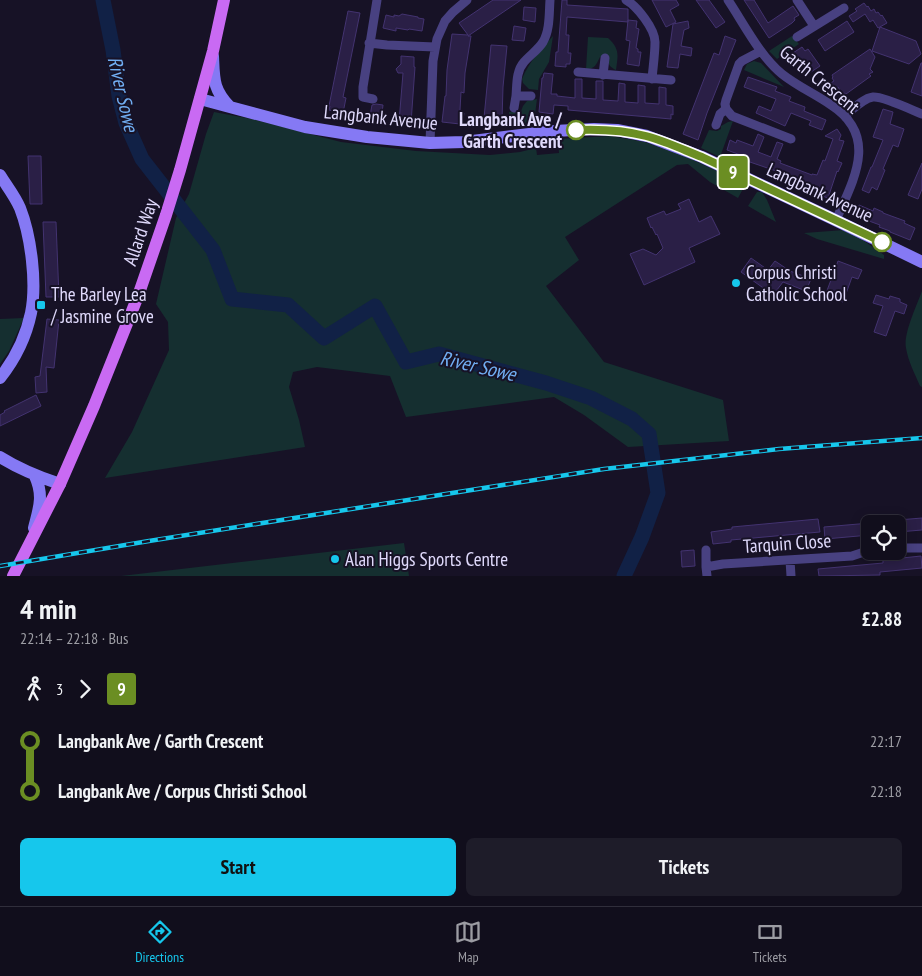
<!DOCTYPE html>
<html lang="en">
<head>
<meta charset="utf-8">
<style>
	:root { --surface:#110e1c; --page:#1e1c29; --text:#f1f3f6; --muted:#9c9ca3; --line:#302e3b; --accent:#16c7ec }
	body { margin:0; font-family:"PT Sans Narrow",sans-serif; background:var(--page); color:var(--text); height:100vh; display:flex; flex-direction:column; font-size:19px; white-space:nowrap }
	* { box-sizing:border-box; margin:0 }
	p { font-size:16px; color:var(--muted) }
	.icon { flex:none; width:28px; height:28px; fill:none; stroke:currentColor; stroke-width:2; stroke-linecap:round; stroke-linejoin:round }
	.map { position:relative; height:576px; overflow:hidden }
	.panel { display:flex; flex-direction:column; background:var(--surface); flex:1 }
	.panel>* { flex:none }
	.badge { padding:0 10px; border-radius:4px; font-size:18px; line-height:32px }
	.fabs { position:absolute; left:861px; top:515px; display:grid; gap:10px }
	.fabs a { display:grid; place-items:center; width:45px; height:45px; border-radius:8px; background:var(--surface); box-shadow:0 2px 12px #0003,0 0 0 1px var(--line); font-size:25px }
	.map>.badge { position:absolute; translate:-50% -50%; box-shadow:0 0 0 2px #fff }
	.legs { display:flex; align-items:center; gap:8px; height:55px; padding:0 20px; font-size:16px }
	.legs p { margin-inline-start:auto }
	.overview { display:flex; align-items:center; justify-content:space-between; height:85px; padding:0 20px }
	h1 { font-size:28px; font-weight:800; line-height:38px }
	.action { display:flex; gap:10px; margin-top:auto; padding:10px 20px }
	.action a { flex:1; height:58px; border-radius:8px; background:var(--accent); color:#111; font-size:20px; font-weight:800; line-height:58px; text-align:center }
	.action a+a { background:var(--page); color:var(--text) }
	ul { padding:0 20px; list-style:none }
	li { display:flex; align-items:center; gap:18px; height:50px; font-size:19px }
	li i { display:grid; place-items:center; width:8px; height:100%; margin:0 6px; background:currentColor }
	li i::after { content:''; width:12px; height:12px; margin:-6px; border:4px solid; border-radius:50%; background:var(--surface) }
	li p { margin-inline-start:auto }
	li:first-child i { background:linear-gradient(#0000 50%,currentColor 0) }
	li:last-child i { background:linear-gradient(currentColor 50%,#0000 0) }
	.dock { display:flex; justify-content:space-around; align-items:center; height:70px; border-top:1px solid var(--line); background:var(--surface); font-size:14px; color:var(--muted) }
	.dock a { display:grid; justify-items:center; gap:2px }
	.dock .selected { color:var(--accent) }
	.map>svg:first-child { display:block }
</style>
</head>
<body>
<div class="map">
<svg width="922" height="576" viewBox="0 0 922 576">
	<rect width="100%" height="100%" fill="#171226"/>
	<path fill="#152f30" d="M553,36L549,62L539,79L538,90L529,89L523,83L522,79C529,62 541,49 553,36Z
		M792,36L799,44L777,59L769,51Z
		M588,37L608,38C620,49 618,55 616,70C610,67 608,65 608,58L600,57C596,65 595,69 586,69Z
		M754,61L761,63L784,87L744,70L747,64Z
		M537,99L534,122L509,125V112L521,111L523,106L527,101Z
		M214,112L252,119L341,142L416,151L490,155L520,152L536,148L537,155L559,153L558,139L610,136L645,142L685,156L734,179L744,187L738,198L710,182L688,164L677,165L565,237L579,260L546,286L604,362L723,400L729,441L628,447L584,415L554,397L406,417L390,376L317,367L293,372L289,387L299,420L305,447L105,478L132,432L169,350L168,322L156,304L176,218L189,194L206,134Z
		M733,121L720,157L701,148L709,130L717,131L721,129V126L728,122Z
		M757,192H762L767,200L776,222L748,206Z
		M844,230L860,238L884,255V259L817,239L804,233Z
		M922,291V387L920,386C915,374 908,361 906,348C903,334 917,305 922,291Z
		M24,318L9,351L0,364V319Z
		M404,543L409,576H121Z"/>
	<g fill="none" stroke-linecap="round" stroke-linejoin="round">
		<path stroke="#112146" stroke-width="15" d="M103,0L113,50L119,96L126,123L142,159L213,250L232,299L288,305L324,338L375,306L406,362L439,354L546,383L591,398L632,419L649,434L658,493L642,537L624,576"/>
	</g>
	<path fill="#2a1f46" stroke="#433370" d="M493,0H521L468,36H471L465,73L464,93L461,92L460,110V113H464L463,120H460V124L442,122L445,96H446L447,70L452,34L468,35L459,23Z
		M562,0H567V5L628,9V22L567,17L566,35H569L568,53H571L570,64H566V67L555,66L556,52H558Z
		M652,0H676L679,5L670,10L676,22L666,27Z
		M696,0H709L725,22L716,28Z
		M744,0H754L768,23L793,6L799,15L794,18L795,20L792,23L769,38Z
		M864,3L867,7L868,6L871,11L874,9L876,13L878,12L881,16L882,15L887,23L878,28L873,20L870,22L865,14L853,22L849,16L857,11L855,9Z
		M524,7L536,8L535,22L523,20Z
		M348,11L360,13L343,97L346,98L343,113L329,110L330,106H329Z
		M402,14L418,17V18L424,19L422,31L409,29L408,30L396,28V31L383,28L386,15L394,17V15L399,16Z
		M628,20L637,21L636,28L639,29L636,48L638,49V52H641L639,66L627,64L630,41L626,40Z
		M688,21L689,28L684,30L681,46L692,48L691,56L680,54L678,68L667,67L673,24Z
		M847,21L854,32L825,51L818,40Z
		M514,26L526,28L524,41L512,40Z
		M880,27L916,41L921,54L909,64L872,51Z
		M725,36L736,40L707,113L698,140L683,134L714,53L719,55Z
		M491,45L507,46L503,87L502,120L484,118Z
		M802,47L805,51L808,49L820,66L811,72L802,59L798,61L793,53Z
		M870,49L875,57L870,69L873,72L869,74L871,76L846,94L844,93L842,94L838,87L834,90L829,84L834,81L832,78L833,77L832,75Z
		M401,56L414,57V67H415L411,123L399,122L403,73H398L396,69L401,64Z
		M921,63H922V96L911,92Z
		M544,73L553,74L551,94H557V96L575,98V79H582V98L596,99V81H603V100L618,101L619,83L625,84V102L638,103V85L645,86V103L659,104V87L666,88V105L673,106V115L671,114V119L649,117L568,110V106L554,105L553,114L539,112L542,78H543Z
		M748,77L777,87L775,91L791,97L789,101L805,107L804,111L826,120L822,130L809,125L811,121L791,113L785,126L756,113L759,106L771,111L776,99L744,87Z
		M376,104L383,105L381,121L373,120V117L370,116L372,105Z
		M883,109L893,112L890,124L904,129L898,147L893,145L883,169L885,170L877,190L872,187L869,193L862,190L871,167H872L883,140L873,137Z
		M837,129L841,135L839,140L844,141L837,161L842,163L838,172L837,171L828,198L811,192L810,189L812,184L798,179L797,181L784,176L785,174L744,160L746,157L727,150L730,140L736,143L737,140L753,146L758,134L764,137L758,152L771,157L777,142L783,144L777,159L781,161L780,163L812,175V174L817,175L823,160L825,161L833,139L825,136Z
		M28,156H41L42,204H30Z
		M922,163V189L918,199L908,195Z
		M689,199L699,222L711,216L720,234L689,248L695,262L644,285L630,254L643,249L656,255L663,248L657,234L656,235L652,227L651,228L647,218L664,211L666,215L681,209L678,204Z
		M859,205L873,211L874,208L883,212V213L905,221L904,223L915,228L910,240L890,232V231L879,227L880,225L869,221V220L855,214Z
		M43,222H56L59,297H46Z
		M751,258L768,270L775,261L790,271L811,279L806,291L783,282L773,295L741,272Z
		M838,261L862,270L858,279L852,277L843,302L825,296Z
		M876,295L889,299L890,296L900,299V302L907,305L904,314L895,311L886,336L874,332L883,306L873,303Z
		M47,319L59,320L54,368L46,367L47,392L36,393L35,377L40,376Z
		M36,395L41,406L0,426V415L5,412L4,411Z
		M922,518V530L898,532V520Z
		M818,519L820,532L731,540V542L713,544L711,532L732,529V527Z
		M870,523V535L825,539L824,527Z
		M694,550L695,566L682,567L681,551Z
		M921,556L922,568L880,572V575L819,576L818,569L883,563V560Z"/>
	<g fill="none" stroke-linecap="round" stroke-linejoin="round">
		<path stroke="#484181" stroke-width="9" d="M626,0C637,6 655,29 655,42C655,54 653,67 652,79
			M728,0C744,24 760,56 782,74C797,86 815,94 831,105C879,136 854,179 836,220
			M797,0L814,26
			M797,37L844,8
			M369,43L387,45L435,47
			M578,72L671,80
			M603,75L605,58
			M531,96H516C517,84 516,71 524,62C530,55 538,50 543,42C550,30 549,14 550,0
			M373,99L363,97V87L377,0
			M514,108L516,96
			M726,109L732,116L791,139
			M846,118L847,114C854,108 864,98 873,97C883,96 912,110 922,114
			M716,125L720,114L726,109L725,104L726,100L739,64L742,61L761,51
			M430,143L433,61L437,39L445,21L453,12L467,0
			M898,548H922
			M706,550V567
			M790,560L791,576
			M707,576L706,567L723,564L852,556L870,550"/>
		<path stroke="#8579f4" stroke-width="12" d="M213,56C214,79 213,90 230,107
			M200,99L305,127L367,137L430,143L464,142L554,131L594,129L617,130L647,136L702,157L831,218L922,262
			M0,175C6,185 15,196 20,208C31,236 37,283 31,313C26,337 15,359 0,378
			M0,457C19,469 39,477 60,484
			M34,528C39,508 44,496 35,476"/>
		<path stroke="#c96af3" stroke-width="12" d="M13,576L60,484L94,406L138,296L166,215L180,170L213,51L224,0"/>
		<defs>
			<path id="rail" d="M0,566L149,541L604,469L779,449L922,438"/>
		</defs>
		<use href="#rail" stroke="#16c7ec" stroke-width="4.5"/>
		<use href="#rail" stroke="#171226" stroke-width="2.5" stroke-dasharray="8" stroke-linecap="butt"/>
	</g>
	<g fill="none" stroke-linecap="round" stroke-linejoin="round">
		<defs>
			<path id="line-1" d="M576,130C600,129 623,130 646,136C665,141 684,150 702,157L882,242"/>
		</defs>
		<use href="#line-1" stroke="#fff" stroke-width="11"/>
		<use href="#line-1" stroke="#6b8e23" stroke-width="8"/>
	</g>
	<g fill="#fff" stroke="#6b8e23" stroke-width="2.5">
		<circle cx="576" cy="130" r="9"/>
		<circle cx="882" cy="242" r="9"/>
	</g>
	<g fill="#16c7ec" stroke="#171226" stroke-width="2">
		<circle cx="736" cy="283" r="5"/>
		<rect x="36" y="300" width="10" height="10" rx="2.5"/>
		<circle cx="335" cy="559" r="5"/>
	</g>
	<g text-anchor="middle" stroke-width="4" stroke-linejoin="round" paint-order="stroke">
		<g font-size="19" fill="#e0dafc" stroke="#171226">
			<text transform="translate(820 79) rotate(39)" y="7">Garth Crescent</text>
			<text transform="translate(381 117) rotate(6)" y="7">Langbank Avenue</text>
			<text transform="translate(820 192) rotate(25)" y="7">Langbank Avenue</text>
			<text transform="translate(140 232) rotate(-71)" y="7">Allard Way</text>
			<text transform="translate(787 543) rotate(-4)" y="7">Tarquin Close</text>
		</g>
		<g font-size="19" font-weight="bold" fill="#e0dafc" stroke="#171226" text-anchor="end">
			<text x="562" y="126">Langbank Ave /<tspan x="562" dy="22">Garth Crescent</tspan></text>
		</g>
		<g font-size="19" fill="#e0dafc" stroke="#171226" text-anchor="start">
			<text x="746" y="279">Corpus Christi<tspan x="746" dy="22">Catholic School</tspan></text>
			<text x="51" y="301">The Barley Lea<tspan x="51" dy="22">/ Jasmine Grove</tspan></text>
			<text x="345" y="566">Alan Higgs Sports Centre</text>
		</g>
		<g font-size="20" font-style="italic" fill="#71aef3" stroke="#171226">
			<text transform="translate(123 94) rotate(77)" y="7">River Sowe</text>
			<text transform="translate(478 366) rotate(13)" y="7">River Sowe</text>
		</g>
	</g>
</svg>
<div class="fabs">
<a><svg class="icon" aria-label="locate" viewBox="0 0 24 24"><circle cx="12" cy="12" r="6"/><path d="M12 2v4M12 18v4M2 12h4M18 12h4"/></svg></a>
</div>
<b class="badge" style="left:733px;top:172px;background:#6b8e23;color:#fff">9</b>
</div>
<section class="panel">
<div class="overview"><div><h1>4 min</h1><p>22:14 – 22:18 · Bus</p></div><b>£2.88</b></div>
<div class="legs"><svg class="icon" aria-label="walk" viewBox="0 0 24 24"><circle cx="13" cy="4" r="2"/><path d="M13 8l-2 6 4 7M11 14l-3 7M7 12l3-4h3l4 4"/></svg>3<svg class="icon" aria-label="forward" viewBox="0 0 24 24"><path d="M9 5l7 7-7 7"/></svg><b class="badge" style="background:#6b8e23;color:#fff">9</b></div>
<ul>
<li><i style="color:#6b8e23"></i><b>Langbank Ave / Garth Crescent</b><p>22:17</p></li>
<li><i style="color:#6b8e23"></i><b>Langbank Ave / Corpus Christi School</b><p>22:18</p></li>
</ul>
<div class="action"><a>Start</a><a>Tickets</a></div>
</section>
<nav class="dock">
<a class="selected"><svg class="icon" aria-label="directions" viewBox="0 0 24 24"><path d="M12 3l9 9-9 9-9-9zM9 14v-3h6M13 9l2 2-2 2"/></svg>Directions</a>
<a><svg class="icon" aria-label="map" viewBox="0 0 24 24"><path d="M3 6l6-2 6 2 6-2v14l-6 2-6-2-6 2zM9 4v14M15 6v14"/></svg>Map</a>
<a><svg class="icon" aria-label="tickets" viewBox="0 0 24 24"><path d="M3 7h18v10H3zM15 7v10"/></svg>Tickets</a>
</nav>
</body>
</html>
